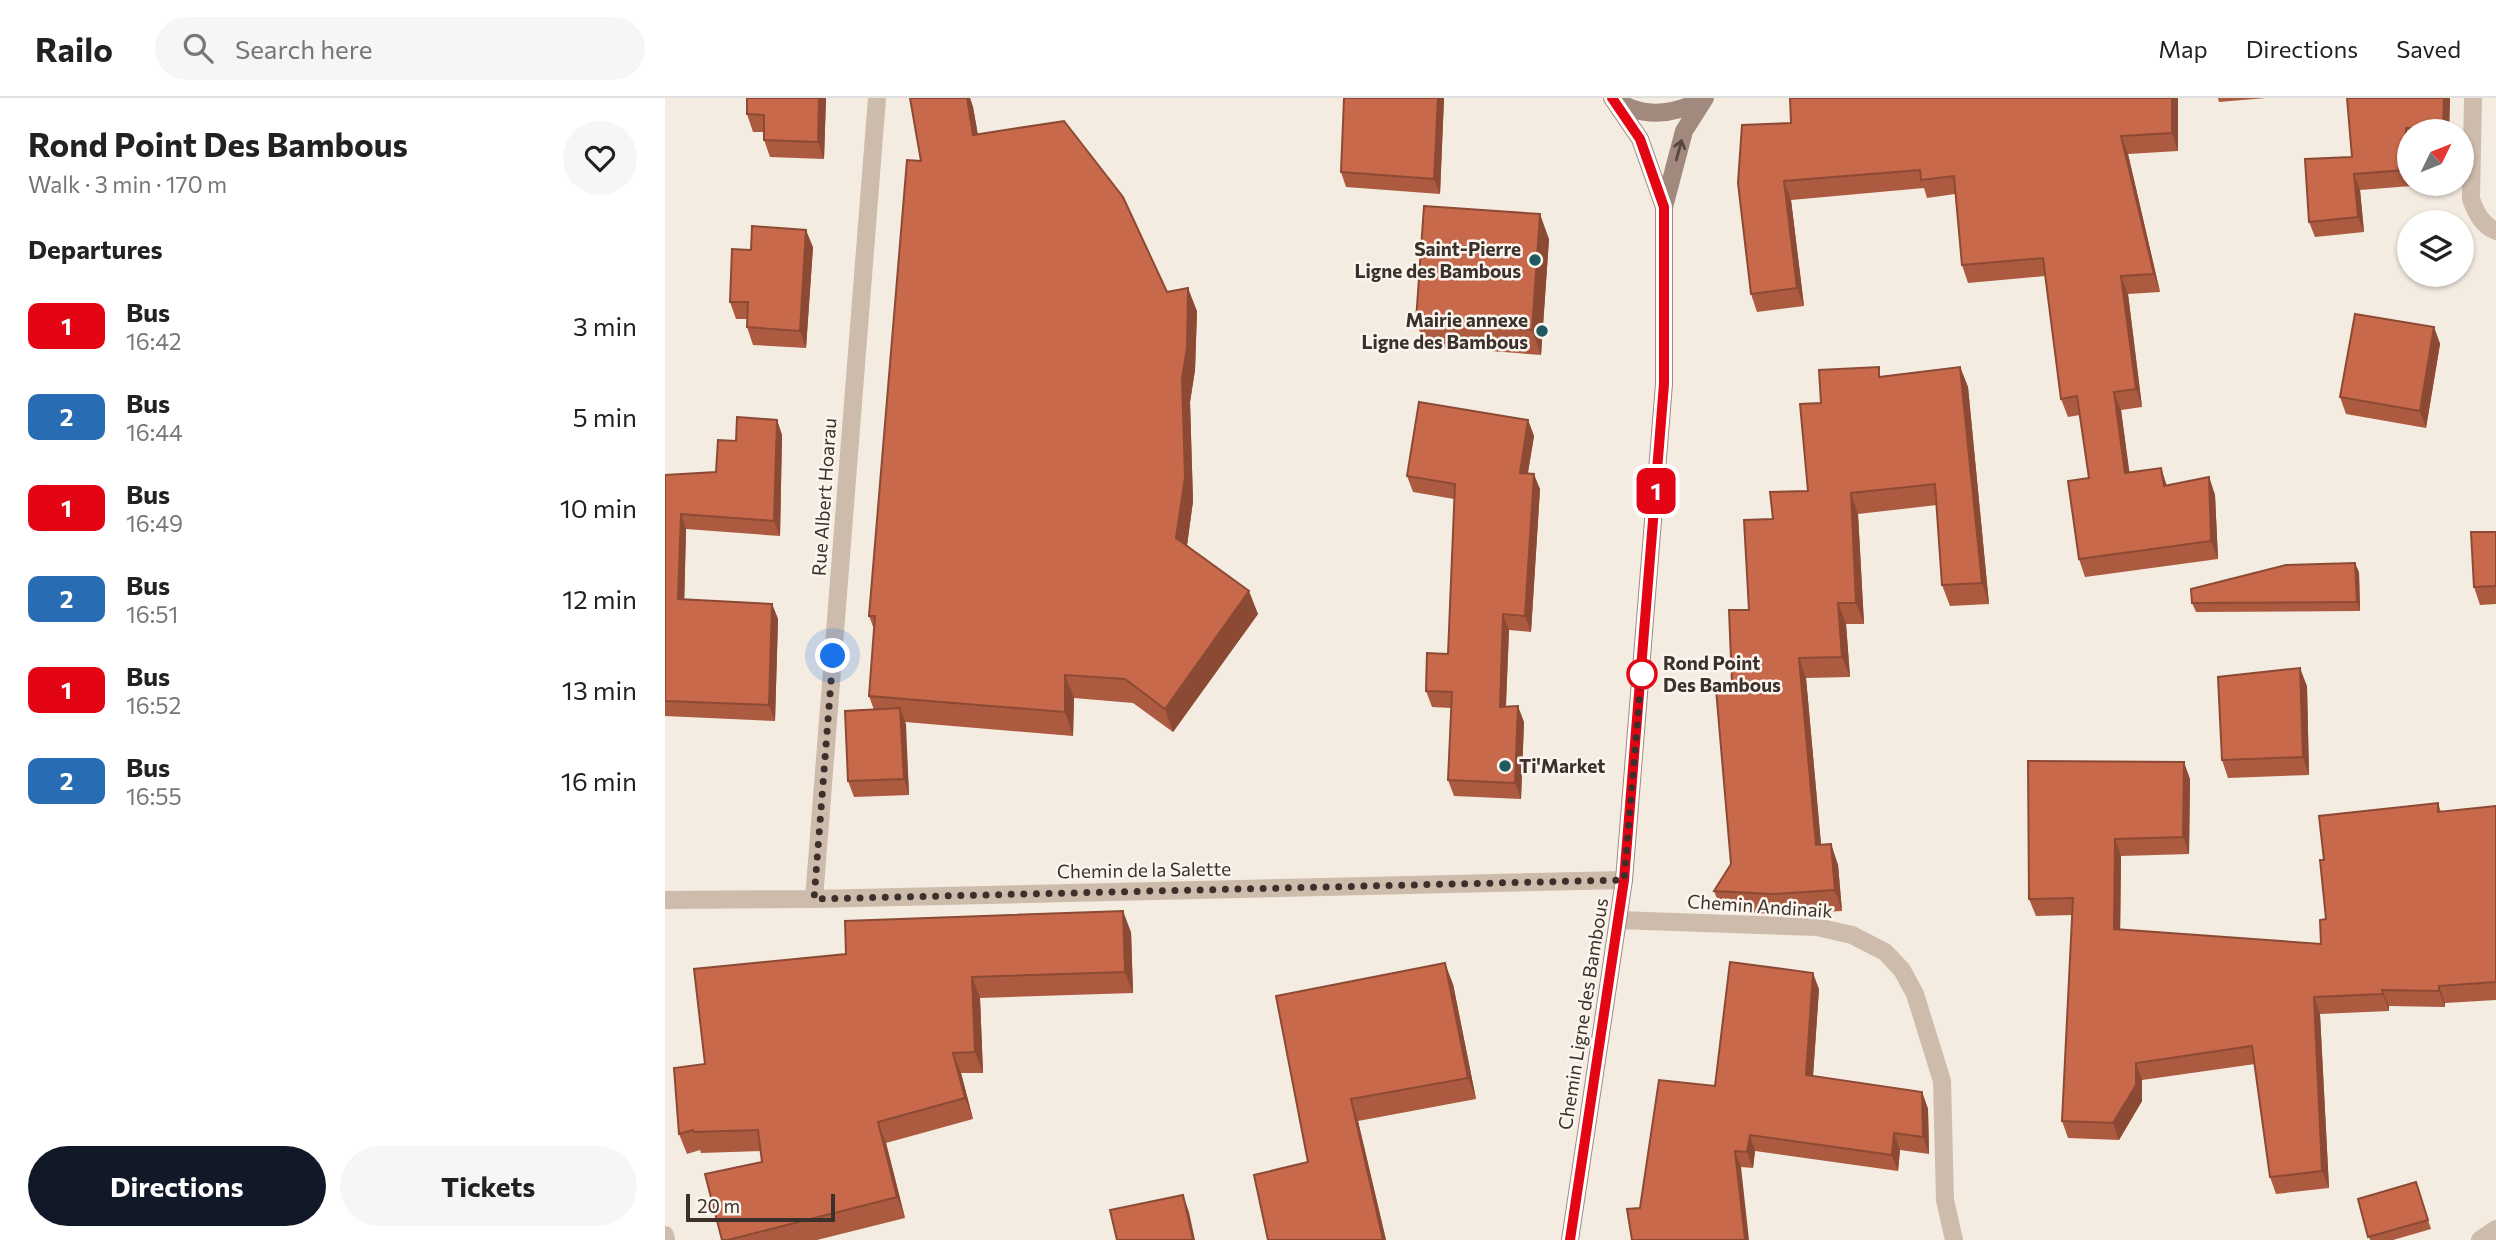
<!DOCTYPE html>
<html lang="en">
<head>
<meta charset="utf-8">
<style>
	:root { --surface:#fff; --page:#f6f6f6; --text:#222; --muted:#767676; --line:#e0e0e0; --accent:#111827 }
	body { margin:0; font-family:Commissioner,sans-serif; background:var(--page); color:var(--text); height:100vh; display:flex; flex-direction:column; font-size:26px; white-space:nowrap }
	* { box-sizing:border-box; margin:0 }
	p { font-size:23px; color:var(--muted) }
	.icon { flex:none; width:38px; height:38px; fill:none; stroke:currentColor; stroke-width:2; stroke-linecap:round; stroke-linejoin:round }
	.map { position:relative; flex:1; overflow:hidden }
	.side { display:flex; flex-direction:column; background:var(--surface); width:665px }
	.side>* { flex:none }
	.badge { padding:0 14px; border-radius:10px; font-size:24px; line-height:46px }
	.needle { width:46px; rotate:47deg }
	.fabs { position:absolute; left:1732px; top:21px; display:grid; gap:14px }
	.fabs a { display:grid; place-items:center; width:77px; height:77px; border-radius:50%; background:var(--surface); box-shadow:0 2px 5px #0004; font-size:35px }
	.scale { position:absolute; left:21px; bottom:18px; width:149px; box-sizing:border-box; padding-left:7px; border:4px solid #3b302b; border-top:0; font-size:19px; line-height:24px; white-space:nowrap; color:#3b302b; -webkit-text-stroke:5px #fbf5ee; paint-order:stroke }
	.you { position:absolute; width:35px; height:35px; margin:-18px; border:5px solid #fff; border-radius:50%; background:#1a73e8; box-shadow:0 0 0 10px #1a73e833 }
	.map>.badge { position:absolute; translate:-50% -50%; box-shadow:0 0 0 4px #fff }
	h2 { padding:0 28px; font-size:26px; line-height:63px }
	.round { display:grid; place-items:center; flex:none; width:74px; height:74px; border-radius:37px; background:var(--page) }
	.headline { display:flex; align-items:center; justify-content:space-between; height:119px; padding:0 28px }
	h1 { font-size:33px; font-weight:700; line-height:52px }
	.button { display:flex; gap:14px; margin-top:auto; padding:14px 28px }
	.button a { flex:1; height:80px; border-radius:42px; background:var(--accent); color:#fff; font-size:28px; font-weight:700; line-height:80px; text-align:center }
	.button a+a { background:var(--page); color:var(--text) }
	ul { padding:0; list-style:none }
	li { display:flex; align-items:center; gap:21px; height:91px; padding:0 28px }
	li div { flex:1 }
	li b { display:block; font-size:26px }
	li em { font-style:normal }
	li .badge { min-width:77px; font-weight:700; text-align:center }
	header { display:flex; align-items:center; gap:42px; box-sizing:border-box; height:98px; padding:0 35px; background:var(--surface); border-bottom:2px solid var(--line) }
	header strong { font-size:33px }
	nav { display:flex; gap:38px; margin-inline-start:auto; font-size:24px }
	.search { width:490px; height:63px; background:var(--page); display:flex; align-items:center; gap:18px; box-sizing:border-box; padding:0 24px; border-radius:38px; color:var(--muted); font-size:26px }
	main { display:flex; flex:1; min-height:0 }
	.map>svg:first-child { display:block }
</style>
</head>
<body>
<header>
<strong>Railo</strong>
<div class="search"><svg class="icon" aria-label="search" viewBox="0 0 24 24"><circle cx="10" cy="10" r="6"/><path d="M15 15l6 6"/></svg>Search here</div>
<nav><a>Map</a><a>Directions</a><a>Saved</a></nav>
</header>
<main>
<section class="side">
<div class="headline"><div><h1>Rond Point Des Bambous</h1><p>Walk · 3 min · 170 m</p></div><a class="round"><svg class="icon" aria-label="heart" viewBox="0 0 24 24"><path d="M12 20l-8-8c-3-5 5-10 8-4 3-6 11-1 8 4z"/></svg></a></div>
<h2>Departures</h2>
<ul>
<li><span class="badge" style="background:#e30513;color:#fff">1</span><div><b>Bus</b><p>16:42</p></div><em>3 min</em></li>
<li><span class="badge" style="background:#286db4;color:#fff">2</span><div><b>Bus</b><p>16:44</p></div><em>5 min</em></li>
<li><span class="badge" style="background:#e30513;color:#fff">1</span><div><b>Bus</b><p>16:49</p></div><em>10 min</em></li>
<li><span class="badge" style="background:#286db4;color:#fff">2</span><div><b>Bus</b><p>16:51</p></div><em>12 min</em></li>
<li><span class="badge" style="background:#e30513;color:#fff">1</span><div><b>Bus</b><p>16:52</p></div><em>13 min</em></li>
<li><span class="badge" style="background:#286db4;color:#fff">2</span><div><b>Bus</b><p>16:55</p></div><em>16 min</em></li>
</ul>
<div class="button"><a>Directions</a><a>Tickets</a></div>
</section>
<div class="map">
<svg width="1831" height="1142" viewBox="0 0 1831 1142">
	<rect width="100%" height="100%" fill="#f4ebe1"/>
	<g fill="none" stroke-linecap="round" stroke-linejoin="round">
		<path stroke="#cdbbac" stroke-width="18" d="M1808,0L1806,101C1811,115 1817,127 1831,133
			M149,801L212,0
			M0,802L149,801L959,782
			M953,822L1152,829L1187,837L1220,854L1237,872L1250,896L1277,983L1280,1102L1289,1142
			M0,1137L1,1142
			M1815,1142L1831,1131"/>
		<path stroke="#a18a7d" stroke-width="18" d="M947,0L975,41L999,109
			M949,1C977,21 1008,17 1037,2
			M905,1142L959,782L999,286V109L1019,33L1040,0"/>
	</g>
	<path fill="#ac5a40" d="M161,0L159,61L105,59L99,42V34H88L82,16Z
		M245,0H305L308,9L313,37L502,194L532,213L530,272L525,304L528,403L522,447L593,516L508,634L468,605L409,600L408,638L240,624L244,697L189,699L183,683L209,612L204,598L209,531L204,518L256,63Z
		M679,0H779L775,96L681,89L676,74Z
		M1513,0V53L1463,56L1495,194L1463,196L1477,309L1456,312L1464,374L1502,388L1544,379L1550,397L1553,461L1420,479L1414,461L1424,380L1415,317L1403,319L1396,301L1380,178L1303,185L1297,167L1290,96L1262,100L1259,90L1126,102L1139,208L1092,214L1086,196L1126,25Z
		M1553,0H1601L1554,4Z
		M1682,0H1785L1784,33H1745V86H1746V88L1695,92L1699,134L1650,139L1644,124L1687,59Z
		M884,141L876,257L760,248L751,223Z
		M148,149L141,250L88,247L82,229V221H71L65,204L86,152Z
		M1769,229L1775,246L1761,330L1681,316L1675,299Z
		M1295,269L1303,289L1324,506L1285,508L1277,487L1272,407L1193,416L1199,526H1181L1185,579L1141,580L1156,747L1166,746L1173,767L1177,813L1115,816L1057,814L1049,793L1066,766L1067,585L1084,512L1108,421L1143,393L1156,305L1217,279Z
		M112,322L117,337L115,438L21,431L19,501L107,506L113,521L110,623L0,618V377L51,374L71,343Z
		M863,322L869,338L863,375L875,391L866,534L844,532L841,609L859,624L856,701L789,698L783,682L786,610L767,609L761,593L783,556L789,401L748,394L742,378Z
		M1831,434V506L1815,507L1809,489Z
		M1694,474L1695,513L1531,514L1527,505Z
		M1642,588L1644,677L1563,680L1557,662Z
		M1525,681L1524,756L1456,758L1455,832L1656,846L1661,821L1659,762L1773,705L1776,714L1831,708V902L1780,905V909L1724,908V913L1655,916L1664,1090L1611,1096L1605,1079L1590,966L1477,982V1003L1454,1042L1403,1040L1397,1023L1407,817L1371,818L1364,801Z
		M466,834L468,895L315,900L318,975H296L308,1021L221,1045L240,1120L152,1142H57L97,1064L96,1053L36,1055L35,1052L22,1056L14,1036L40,966L29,871Z
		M788,886L811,1001L693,1023L721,1142L643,1064L611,898Z
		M1154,891L1148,978L1257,994L1263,1011L1264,1056L1235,1052L1233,1073L1090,1053L1088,1070L1076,1069L975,1110L1050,988Z
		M1751,1084L1766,1131L1728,1142H1705L1693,1101Z"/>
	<path fill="#8c4a34" d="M154,0H161L159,61L153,44Z
		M302,0H305L308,9L317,61L308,37Z
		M773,0H779L775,96L769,81Z
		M1507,0H1513V53L1507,35Z
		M1779,0H1785L1784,33H1779L1778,30Z
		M1741,30L1745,40V84L1740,72Z
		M1456,38L1463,56L1495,194L1489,176Z
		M1689,76L1695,92L1699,134L1693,119Z
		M1119,83L1126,102L1139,208L1132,190Z
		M875,116L884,141L876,257L867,232Z
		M141,132L148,149L141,250L135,233Z
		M1456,178L1463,196L1477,309L1471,291Z
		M523,190L532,213L530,272L525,304L528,403L520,463L511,440L517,281Z
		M1769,229L1775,246L1761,330L1755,313Z
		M1295,269L1303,289L1324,506L1317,485Z
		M1449,294L1456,312L1467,393L1460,375Z
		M112,322L117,337L115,438L109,423Z
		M863,322L869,338L860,391L855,375Z
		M1496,370L1502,388H1499Z
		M869,376L875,391L866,534L860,518Z
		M1544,379L1550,397L1553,461L1546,443Z
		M1186,395L1193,416L1199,526L1191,505Z
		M16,416L21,431L19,516L13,501Z
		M1690,465L1694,474L1695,513L1692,504Z
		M584,493L593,516L508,634L500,611Z
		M1173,505L1181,526L1185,579L1177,559Z
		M107,506L113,521L110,623L104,607Z
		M838,516L844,532L840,625L835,609Z
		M1134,560L1141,580L1158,768L1151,747Z
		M1635,570L1642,588L1644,677L1638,659Z
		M400,577L409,600L408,638L400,614Z
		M853,608L859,624L856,701L850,685Z
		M235,610L241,626L244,697L239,681Z
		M1519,664L1525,681L1524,756L1518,739Z
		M1450,741L1456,758L1455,848L1449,831Z
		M1166,746L1173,767L1177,813L1170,792Z
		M458,813L466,834L468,895L460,874Z
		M780,865L788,886L811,1001L803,980Z
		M1148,875L1154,891L1147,993L1141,977Z
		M307,879L315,900L318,975L310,954Z
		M1774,888L1780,905V909L1774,893Z
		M1717,892L1724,908V913L1718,896Z
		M1649,899L1655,916L1664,1090L1657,1073Z
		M288,955L296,975L308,1021L300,1000Z
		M1471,965L1477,982V1003L1454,1042L1448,1025Z
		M1257,994L1263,1011L1264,1056L1258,1039Z
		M686,1001L693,1023L721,1142H718Z
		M213,1024L221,1045L240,1120L232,1099Z
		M1229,1035L1235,1052L1233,1073L1227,1057Z
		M1085,1037L1090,1053L1088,1070L1082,1054Z
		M1070,1053L1076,1069L1084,1142H1080Z
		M518,1097L524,1114L530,1142H528Z"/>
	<path fill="#c8694b" stroke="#8c4a34" stroke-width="2" d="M82,0H154L153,44L99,42V17L82,16Z
		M245,0H302L308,37L399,23L458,99L502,194L523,190L522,249L517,281L520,379L511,440L584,493L500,611L460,581L400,577V614L204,598L210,518H204L242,62L256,63Z
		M679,0H773L769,81L676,74Z
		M1125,0H1507V35L1456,38L1489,176L1456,178L1471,291L1449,294L1460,375L1496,370L1499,388L1544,379L1546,443L1414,461L1403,383L1424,380L1412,298L1396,301L1378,160L1297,167L1289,78L1256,82L1255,72L1119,83L1132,190L1086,196L1073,85L1077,27L1126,25Z
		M1682,0H1779L1778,30H1741L1740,72L1689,76L1693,119L1644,124L1640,61L1687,59Z
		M759,108L875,116L867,232L751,223Z
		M87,128L141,132L135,233L82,229L83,204H65L67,151L86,152Z
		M1690,216L1769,229L1755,313L1675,299Z
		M1214,269V279L1295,269L1317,485L1277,487L1270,386L1186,395L1191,505H1173L1177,559L1134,560L1151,747L1166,746L1170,792L1108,796L1049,793L1066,766L1051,591L1067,585L1064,512H1084L1079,422L1108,421L1105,394L1143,393L1135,306L1156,305L1154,272Z
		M754,304L863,322L855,375L869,376L860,518L838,516L835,609L853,608L850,685L783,682L787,594L761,593L762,555L783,556L790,386L742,378Z
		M72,319L112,322L109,423L16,416L13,501L107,506L104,607L0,603V377L51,374L53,342L71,343Z
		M1806,434H1831V488L1809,489Z
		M1690,465L1692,504L1527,505L1526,491L1621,467Z
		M1635,570L1638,659L1557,662L1553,579Z
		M235,610L239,681L183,683L180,613Z
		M1363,663L1519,664L1518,739L1450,741L1449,831L1656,846L1655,822L1661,821L1655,762H1659L1654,718L1773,705V714L1831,708V884L1774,888V893L1717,892L1718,896L1649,899L1657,1073L1605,1079L1587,948L1471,965V987L1448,1025L1397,1023L1408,800L1364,801Z
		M458,813L460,874L307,879L310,954L288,955L300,1000L213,1024L232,1099L63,1142H57L40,1076L97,1064L93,1032L29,1034L28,1032L14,1036L9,970L40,966L29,871L181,856L180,823Z
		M1065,864L1148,875L1141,977L1257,994L1258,1039L1229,1035L1227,1057L1085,1037L1082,1054L1070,1053L1080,1142H967L962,1111L975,1110L994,982L1050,988Z
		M780,865L803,980L686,1001L718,1142H603L589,1077L643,1064L611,898Z
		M1751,1084L1763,1122L1703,1139L1693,1101Z
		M518,1097L528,1142H452L445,1112Z"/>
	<defs><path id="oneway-shaft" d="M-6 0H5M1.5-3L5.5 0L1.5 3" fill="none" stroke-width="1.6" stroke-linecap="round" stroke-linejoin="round" transform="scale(1.75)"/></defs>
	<use stroke="#544640" href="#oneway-shaft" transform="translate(1014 52) rotate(-75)"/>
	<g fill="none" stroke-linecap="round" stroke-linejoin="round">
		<defs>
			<path id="line" d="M905,1142L959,782L999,286V109L975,41L947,0"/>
		</defs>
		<use href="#line" stroke="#fff" stroke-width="16"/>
		<use href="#line" stroke="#e30513" stroke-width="10"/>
		<path stroke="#3b302b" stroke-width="7" stroke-dasharray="0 12.6" d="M168,558L149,801L959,782L977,572V576"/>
	</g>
	<g fill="#1f5a5e" stroke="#fbf5ee" stroke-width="2.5">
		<circle cx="870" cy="162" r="7"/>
		<circle cx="877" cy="233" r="7"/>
		<circle cx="840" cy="668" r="7"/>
	</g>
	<circle fill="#fff" stroke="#e30513" stroke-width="3.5" cx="977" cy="576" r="14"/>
	<g text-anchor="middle" stroke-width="5" stroke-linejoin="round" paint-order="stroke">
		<g font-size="19" font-weight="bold" fill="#3b302b" stroke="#fbf5ee" text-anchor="end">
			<text x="856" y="158">Saint-Pierre<tspan x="856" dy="22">Ligne des Bambous</tspan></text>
			<text x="863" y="229">Mairie annexe<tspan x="863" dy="22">Ligne des Bambous</tspan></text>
			<text x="854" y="675" text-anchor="start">Ti'Market</text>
		</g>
		<g font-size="19" fill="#3b302b" stroke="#fbf5ee">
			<text transform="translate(159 399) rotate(-86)" y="7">Rue Albert Hoarau</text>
			<text transform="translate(479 772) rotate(-1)" y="7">Chemin de la Salette</text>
			<text transform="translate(1095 808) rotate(4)" y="7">Chemin Andinaik</text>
			<text transform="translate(918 916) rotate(-81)" y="7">Chemin Ligne des Bambous</text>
		</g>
		<g font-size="19" font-weight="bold" fill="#3b302b" stroke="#fbf5ee" text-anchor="start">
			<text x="998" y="572">Rond Point<tspan x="998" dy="22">Des Bambous</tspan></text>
		</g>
	</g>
</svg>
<div class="fabs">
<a><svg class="needle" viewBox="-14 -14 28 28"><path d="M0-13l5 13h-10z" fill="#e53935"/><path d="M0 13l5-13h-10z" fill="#767676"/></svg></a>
<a><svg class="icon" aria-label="layers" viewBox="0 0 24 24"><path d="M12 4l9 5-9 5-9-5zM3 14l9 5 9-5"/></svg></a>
</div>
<div class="scale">20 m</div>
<div class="you" style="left:168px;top:558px"></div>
<b class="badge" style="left:991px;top:393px;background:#e30513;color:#fff">1</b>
</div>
</main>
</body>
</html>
